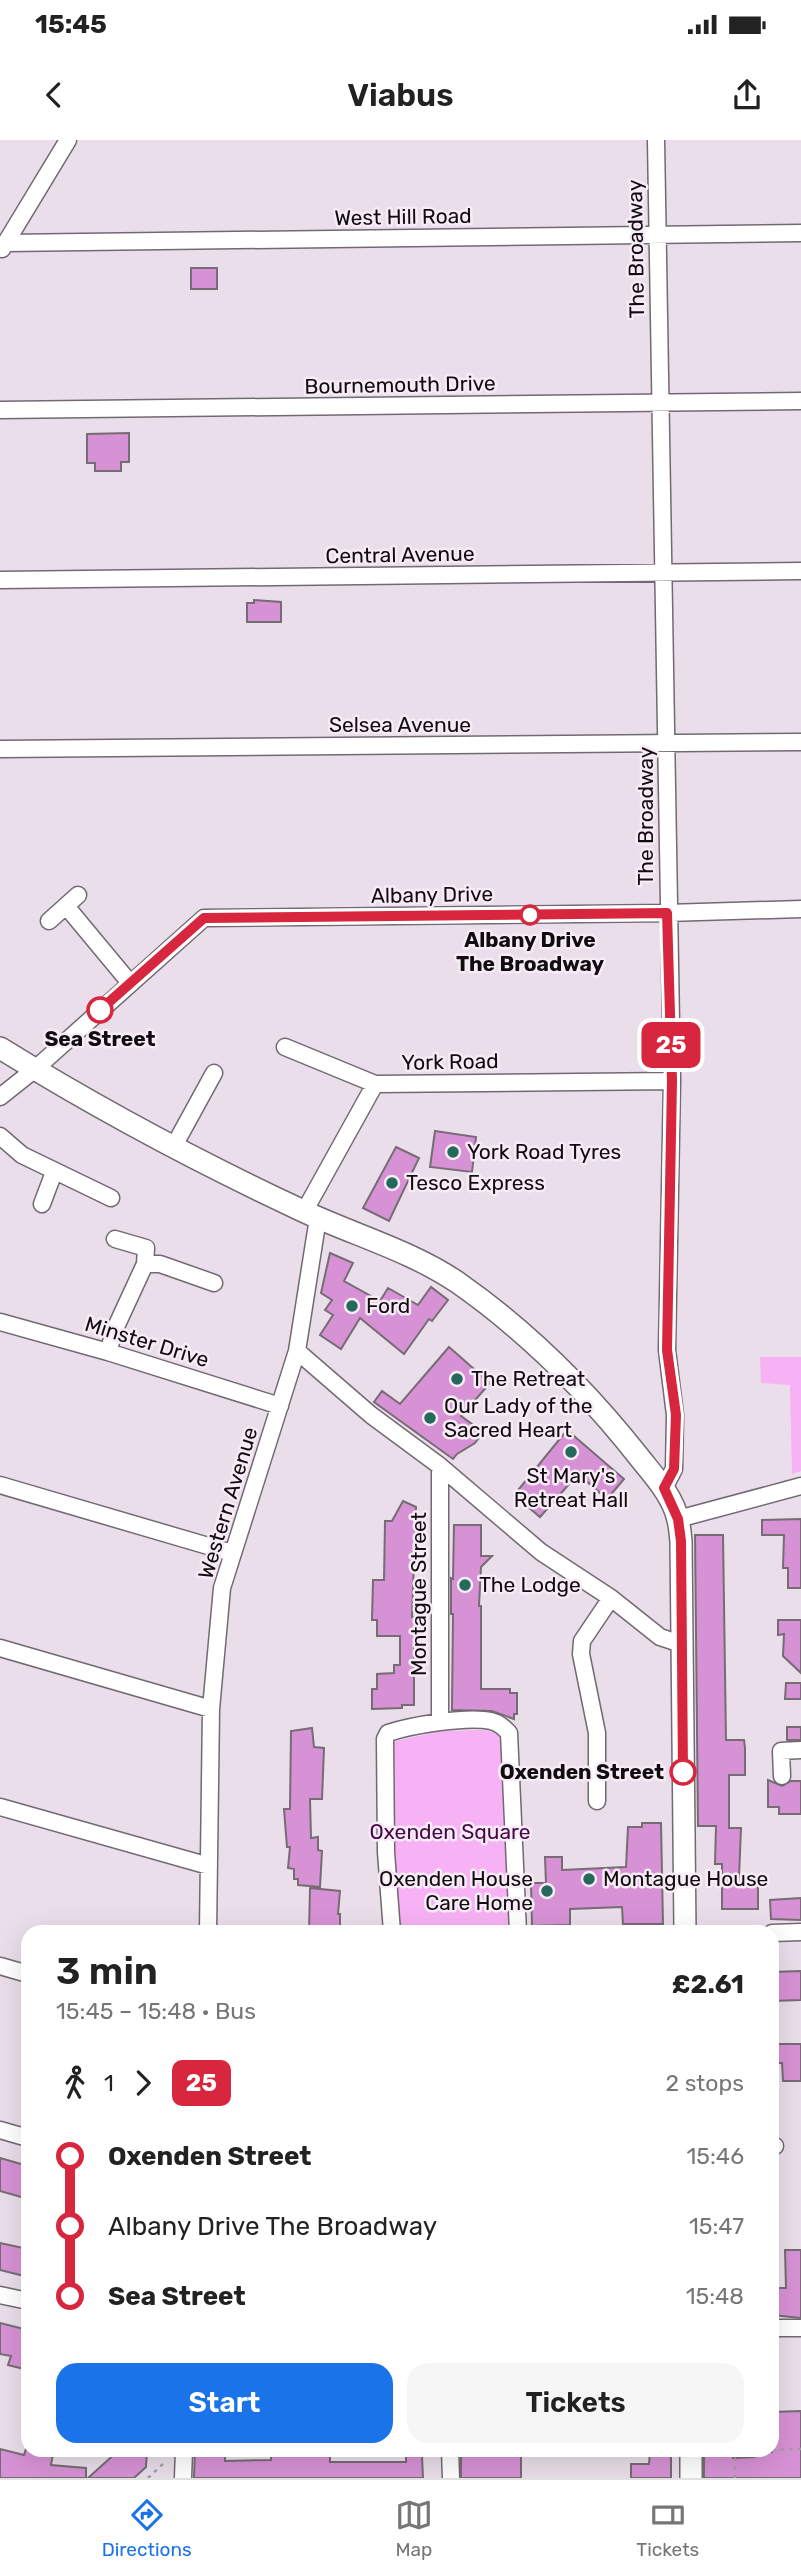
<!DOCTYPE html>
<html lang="en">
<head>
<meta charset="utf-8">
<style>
	:root { --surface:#fff; --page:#f6f6f6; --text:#222; --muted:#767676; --line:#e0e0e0; --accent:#1a73e8 }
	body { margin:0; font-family:Rubik,sans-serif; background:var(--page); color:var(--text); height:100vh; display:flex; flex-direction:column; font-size:26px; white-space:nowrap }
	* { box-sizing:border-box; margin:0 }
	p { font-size:23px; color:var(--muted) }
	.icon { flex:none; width:38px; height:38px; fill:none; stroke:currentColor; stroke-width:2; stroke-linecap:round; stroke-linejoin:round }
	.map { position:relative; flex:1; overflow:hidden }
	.sheet { position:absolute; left:21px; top:1785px; width:758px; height:532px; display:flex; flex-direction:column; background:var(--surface); border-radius:21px; box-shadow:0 7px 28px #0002 }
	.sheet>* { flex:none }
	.badge { padding:0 14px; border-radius:10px; font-size:24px; line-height:46px }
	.map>.badge { position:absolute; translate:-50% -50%; box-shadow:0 0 0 4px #fff }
	.legs { display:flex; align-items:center; gap:10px; height:77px; padding:0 35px; font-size:23px }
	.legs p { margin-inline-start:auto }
	.overview { display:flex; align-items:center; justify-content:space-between; height:119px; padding:0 35px }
	h1 { font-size:38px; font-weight:600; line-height:52px }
	.action { display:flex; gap:14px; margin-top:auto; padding:14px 35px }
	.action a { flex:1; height:80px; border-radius:21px; background:var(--accent); color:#fff; font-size:28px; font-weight:600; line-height:80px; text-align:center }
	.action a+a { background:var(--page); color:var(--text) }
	ul { padding:0 35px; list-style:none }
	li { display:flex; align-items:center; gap:24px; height:70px; font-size:26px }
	li i { display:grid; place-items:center; width:10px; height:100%; margin:0 9px; background:currentColor }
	li i::after { content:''; width:18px; height:18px; margin:-9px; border:5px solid; border-radius:50%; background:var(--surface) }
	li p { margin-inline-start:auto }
	li:first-child i { background:linear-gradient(#0000 50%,currentColor 0) }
	li:last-child i { background:linear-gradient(currentColor 50%,#0000 0) }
	.status { display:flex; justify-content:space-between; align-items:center; height:49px; padding:0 35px; background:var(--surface); direction:ltr }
	.status svg { height:19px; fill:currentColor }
	header { display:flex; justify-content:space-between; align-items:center; height:91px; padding:0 35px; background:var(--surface); font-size:32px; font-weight:600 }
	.dock { display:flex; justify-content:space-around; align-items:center; height:98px; border-top:2px solid var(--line); background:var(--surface); font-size:19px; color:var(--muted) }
	.dock a { display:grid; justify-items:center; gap:4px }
	.dock .on { color:var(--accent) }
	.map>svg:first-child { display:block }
</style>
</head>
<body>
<div class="status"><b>15:45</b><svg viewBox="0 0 49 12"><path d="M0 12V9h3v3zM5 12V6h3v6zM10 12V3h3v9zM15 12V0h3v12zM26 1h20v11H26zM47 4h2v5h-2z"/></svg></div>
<header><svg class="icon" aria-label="back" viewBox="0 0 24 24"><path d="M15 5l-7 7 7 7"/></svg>Viabus<svg class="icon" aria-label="share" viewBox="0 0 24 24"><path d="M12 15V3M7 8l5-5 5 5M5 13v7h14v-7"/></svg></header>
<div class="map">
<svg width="801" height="2338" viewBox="0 0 801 2338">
	<rect width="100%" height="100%" fill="#e9dee9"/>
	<path fill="#f6b2f4" d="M760,1217H801V1331L792,1334L790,1245L761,1243Z
		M486,1590L497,1594L506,1609L513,1792H393L392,1602L441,1591Z"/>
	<path fill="#d792d5" stroke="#756c74" stroke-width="2" d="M191,128H217V149H191Z
		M129,293V322H121V331H95V323H87V294Z
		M254,460L281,462V482H247V463H254Z
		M435,991L476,997L472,1032L430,1027Z
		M396,1007L419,1018L389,1081L363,1068Z
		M330,1113L353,1123L344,1141L380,1161L388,1148L418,1165L431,1147L448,1160L432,1181L429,1179L404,1214L360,1178L341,1209L320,1195L333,1175L325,1170L332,1160L321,1153Z
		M449,1207L490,1243L461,1276L483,1292L475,1303L457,1314L453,1319L374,1262L382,1251L400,1264Z
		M567,1290L624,1339L607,1359L578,1334L540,1377L514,1355Z
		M403,1361L416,1367L412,1477H423V1495H414V1565H402V1568L372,1569V1549H377V1534L394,1533V1525H400V1496H377V1480H372L373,1440H384L385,1381H392Z
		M801,1379V1448H788V1428H783L784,1395H762V1380Z
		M454,1385H481V1416H492L481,1427L479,1466H481V1549H510V1553H517V1574H514V1579L492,1571L452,1570L453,1474H451V1438L453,1439Z
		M695,1395H723L726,1600H744L745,1608V1635H729V1688H741L739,1737H758V1769H722V1724H715L716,1686H698Z
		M778,1480H801V1533L783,1516L784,1494L778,1495Z
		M786,1543H801V1559H785Z
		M787,1587H801V1600H787Z
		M312,1588L314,1607L324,1608L322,1659H310L311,1698L318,1697V1710L322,1711L320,1747L298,1745V1739H294V1729L288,1728L290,1707H287L284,1669H290L291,1591Z
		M768,1640L782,1646L791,1641H801V1674H779V1667H768Z
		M642,1683H661L663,1784H623L622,1767L570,1769V1785L532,1786L531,1743H546L545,1717H562V1730L626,1727L628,1687H642Z
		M310,1748L340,1751L338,1774H340V1792H309Z
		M801,1758V1780L771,1779L770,1760Z
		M801,1831V1860L772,1861V1832Z
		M773,1904H801V1941H783L782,1923H773Z
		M0,2018L28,2026V2059L0,2051Z
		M0,2103L28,2109V2137L0,2130Z
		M785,2110H801V2178L772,2175V2148H786Z
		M0,2183L28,2190V2230L8,2225L11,2216L0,2214Z
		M801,2271V2338H704V2311H733V2318L754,2317L758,2312H772V2272Z
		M0,2309L24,2315L26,2309L53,2314L51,2325L86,2328V2338H0Z
		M119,2310H147L146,2327L134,2338H88Z
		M195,2310H225V2321L271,2320V2313L307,2314V2311L330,2310V2322H406V2316H422L423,2338H194Z
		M461,2310H497L501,2311V2314L521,2313V2338H461Z
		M650,2310H671V2338H631V2324H649Z"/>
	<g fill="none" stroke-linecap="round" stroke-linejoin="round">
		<defs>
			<path id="minor" d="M656,0L672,941L667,1210L675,1275L674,1329L664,1348
				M6,103L801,93
				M2,109L68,0
				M0,270L801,261
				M0,440L801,431
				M0,609L801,602
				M66,766L130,843
				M49,781L78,755
				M285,907L375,944
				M0,957L34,930L204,778L667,773L801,769
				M0,996L22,1015L111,1058
				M174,1006L214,933
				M42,1064L54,1032
				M304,1072L375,944L672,941
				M115,1099L146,1108L145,1124
				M0,1182L108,1212L280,1266
				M297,1211L371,1275L440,1326L541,1412L611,1458L660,1497L681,1504
				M108,1212L115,1189L145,1124H160L214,1143
				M440,1326V1582
				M0,1345L232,1413
				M678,1379L801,1346
				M0,1508L211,1569
				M782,1636L781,1611L801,1610
				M597,1661V1593L581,1514L582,1501L611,1458
				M0,1667L209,1726
				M208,1792L211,1569L222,1448L297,1211L318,1078
				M392,1792L386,1712L385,1599L388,1593C412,1585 467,1576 491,1581C499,1583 503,1587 509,1593L518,1792
				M772,1793L801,1792
				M0,1826L28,1834
				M0,1990L28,1998
				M772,2006H775
				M0,2155L28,2161
				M772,2188H801
				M450,2310L451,2338
				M183,2338L184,2310"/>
			<path id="major" d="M0,908C97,968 200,1023 303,1071C354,1095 409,1110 457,1142C527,1191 587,1251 639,1317C654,1336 673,1356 678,1380C680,1387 680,1394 681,1401L685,1792
				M691,2310V2338"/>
		</defs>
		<use href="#minor" stroke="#726972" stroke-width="19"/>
		<use href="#major" stroke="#726972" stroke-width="24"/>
		<path stroke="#a59da5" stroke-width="2.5" stroke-dasharray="3.5 5" stroke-linecap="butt" d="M772,2310L801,2309
			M148,2338L166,2321
			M735,2338V2310H746"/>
		<use href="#minor" stroke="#fff" stroke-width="16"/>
		<use href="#major" stroke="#fff" stroke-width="21"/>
	</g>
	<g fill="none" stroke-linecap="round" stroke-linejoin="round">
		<defs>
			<path id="line-1" d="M100,870L204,778L667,773L672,941L667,1210L676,1275L674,1329L664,1348L678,1379L681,1401L683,1632"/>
		</defs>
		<use href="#line-1" stroke="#fff" stroke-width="16"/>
		<use href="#line-1" stroke="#d7263d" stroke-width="10"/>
	</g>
	<g fill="#fff" stroke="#d7263d" stroke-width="3.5">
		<circle cx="530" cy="775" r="9"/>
		<circle cx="100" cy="870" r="12"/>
		<circle cx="683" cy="1632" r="12"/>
	</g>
	<g fill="#24695c" stroke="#f7ecf6" stroke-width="2.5">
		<circle cx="453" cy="1012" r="7"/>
		<circle cx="392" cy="1043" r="7"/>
		<circle cx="352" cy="1166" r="7"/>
		<circle cx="457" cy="1239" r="7"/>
		<circle cx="430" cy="1278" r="7"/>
		<circle cx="571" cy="1312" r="7"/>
		<circle cx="465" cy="1445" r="7"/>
		<circle cx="589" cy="1739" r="7"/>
		<circle cx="547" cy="1751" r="7"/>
	</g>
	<g text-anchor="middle" stroke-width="5" stroke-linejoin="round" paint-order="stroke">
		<g font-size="21" fill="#100c10" stroke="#f7ecf6">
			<text transform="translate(403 77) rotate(-1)" y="7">West Hill Road</text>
			<text transform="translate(636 109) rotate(-91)" y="7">The Broadway</text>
			<text transform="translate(400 245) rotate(-1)" y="7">Bournemouth Drive</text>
			<text transform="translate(400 415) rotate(-1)" y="7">Central Avenue</text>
			<text x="400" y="592">Selsea Avenue</text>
			<text transform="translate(646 676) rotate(-90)" y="7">The Broadway</text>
			<text transform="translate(432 755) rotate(-1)" y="7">Albany Drive</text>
			<text transform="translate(450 922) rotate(-1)" y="7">York Road</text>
			<text transform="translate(147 1202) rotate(17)" y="7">Minster Drive</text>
			<text transform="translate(228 1363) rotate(-73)" y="7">Western Avenue</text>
			<text transform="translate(419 1454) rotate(-90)" y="7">Montague Street</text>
		</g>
		<g font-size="21" font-weight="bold" fill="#100c10" stroke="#f7ecf6">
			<text x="530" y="807">Albany Drive<tspan x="530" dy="24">The Broadway</tspan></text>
			<text x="100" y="906">Sea Street</text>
			<text x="664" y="1639" text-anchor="end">Oxenden Street</text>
		</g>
		<g font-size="21" fill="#100c10" stroke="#f7ecf6" text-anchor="start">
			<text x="467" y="1019">York Road Tyres</text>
			<text x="406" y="1050">Tesco Express</text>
			<text x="366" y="1173">Ford</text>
			<text x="471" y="1246">The Retreat</text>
			<text x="444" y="1273">Our Lady of the<tspan x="444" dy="24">Sacred Heart</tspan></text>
			<text x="571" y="1343" text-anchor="middle">St Mary's<tspan x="571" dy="24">Retreat Hall</tspan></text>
			<text x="479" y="1452">The Lodge</text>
			<text x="533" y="1746" text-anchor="end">Oxenden House<tspan x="533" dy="24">Care Home</tspan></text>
			<text x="603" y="1746">Montague House</text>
		</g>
		<g font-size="21" fill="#470747" stroke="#f7ecf6">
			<text x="450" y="1699">Oxenden Square</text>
		</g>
	</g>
</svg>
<b class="badge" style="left:671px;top:905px;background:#d7263d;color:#fff">25</b>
<section class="sheet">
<div class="overview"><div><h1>3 min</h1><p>15:45 – 15:48 · Bus</p></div><b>£2.61</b></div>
<div class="legs"><svg class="icon" aria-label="walk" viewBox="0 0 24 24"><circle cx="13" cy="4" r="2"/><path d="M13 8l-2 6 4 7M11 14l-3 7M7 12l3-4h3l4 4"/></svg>1<svg class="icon" aria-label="forward" viewBox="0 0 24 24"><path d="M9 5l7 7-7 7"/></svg><b class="badge" style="background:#d7263d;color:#fff">25</b><p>2 stops</p></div>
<ul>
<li><i style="color:#d7263d"></i><b>Oxenden Street</b><p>15:46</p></li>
<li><i style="color:#d7263d"></i><span>Albany Drive The Broadway</span><p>15:47</p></li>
<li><i style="color:#d7263d"></i><b>Sea Street</b><p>15:48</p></li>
</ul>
<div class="action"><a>Start</a><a>Tickets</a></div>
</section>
</div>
<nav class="dock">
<a class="on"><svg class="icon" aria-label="directions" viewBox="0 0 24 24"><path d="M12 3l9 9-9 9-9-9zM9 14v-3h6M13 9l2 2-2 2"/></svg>Directions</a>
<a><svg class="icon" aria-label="map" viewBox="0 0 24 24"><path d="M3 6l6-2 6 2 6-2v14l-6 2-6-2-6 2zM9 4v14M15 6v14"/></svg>Map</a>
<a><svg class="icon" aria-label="tickets" viewBox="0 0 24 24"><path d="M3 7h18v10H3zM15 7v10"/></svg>Tickets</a>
</nav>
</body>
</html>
